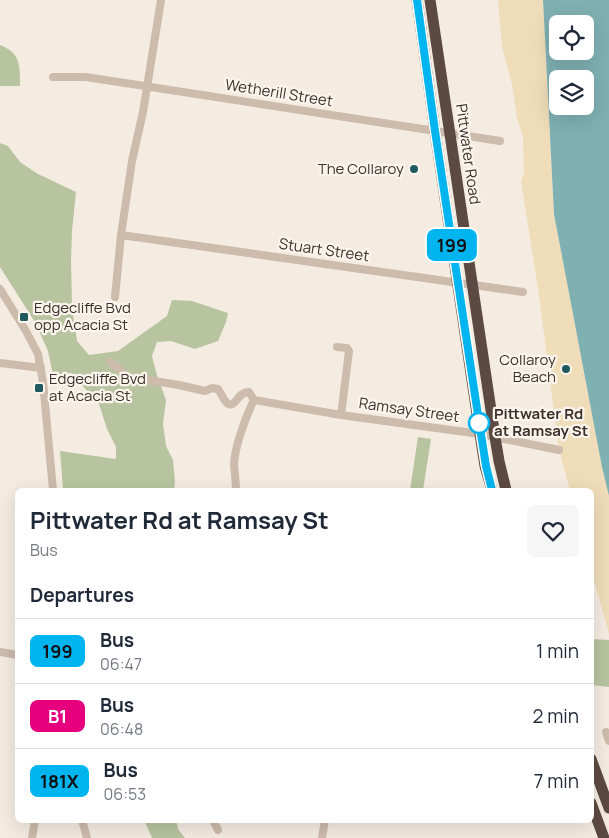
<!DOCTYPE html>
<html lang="en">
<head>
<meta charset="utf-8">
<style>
	:root { --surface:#fff; --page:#f6f6f7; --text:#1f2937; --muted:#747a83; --line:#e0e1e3 }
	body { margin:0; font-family:Manrope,sans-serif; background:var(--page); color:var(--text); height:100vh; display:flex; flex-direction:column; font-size:19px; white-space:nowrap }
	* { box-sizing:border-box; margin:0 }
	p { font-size:16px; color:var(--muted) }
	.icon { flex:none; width:28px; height:28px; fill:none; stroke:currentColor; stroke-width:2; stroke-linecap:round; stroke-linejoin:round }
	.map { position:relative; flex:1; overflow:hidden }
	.drawer { position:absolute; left:15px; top:488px; width:579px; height:335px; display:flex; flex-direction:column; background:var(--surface); border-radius:8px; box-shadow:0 5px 20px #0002 }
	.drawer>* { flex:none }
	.badge { padding:0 10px; border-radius:8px; font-size:18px; line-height:32px }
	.controls { position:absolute; left:549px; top:15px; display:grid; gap:10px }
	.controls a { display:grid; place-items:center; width:45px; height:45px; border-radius:8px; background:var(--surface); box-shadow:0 5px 20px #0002; font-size:25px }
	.map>.badge { position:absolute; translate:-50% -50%; box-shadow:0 0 0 2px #fff }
	h2 { padding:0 15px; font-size:19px; line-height:45px }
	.round { display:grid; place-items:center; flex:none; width:52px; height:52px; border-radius:8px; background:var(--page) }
	.head { display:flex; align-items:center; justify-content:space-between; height:85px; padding:0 15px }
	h1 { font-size:24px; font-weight:700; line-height:38px }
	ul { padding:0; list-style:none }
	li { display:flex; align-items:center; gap:15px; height:65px; padding:0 15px; border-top:1px solid var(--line) }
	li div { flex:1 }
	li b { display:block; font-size:19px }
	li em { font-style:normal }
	li .badge { min-width:55px; font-weight:700; text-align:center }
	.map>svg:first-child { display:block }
</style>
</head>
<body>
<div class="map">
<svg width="609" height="838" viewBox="0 0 609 838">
	<rect width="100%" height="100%" fill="#f4ebe1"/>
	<path fill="#b8c4a0" d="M0,45C21,53 20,66 20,86H0Z
		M0,143L8,146L20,162L38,174L76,192L72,231L71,260L72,308L77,341L89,355L118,351L167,316L172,300L192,301L228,313L226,322L218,341L195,349L171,341L157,342L152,356L157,375L166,400L163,424L166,446L173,460L175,482L174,490H63L60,451L116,459V447L107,429L99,404L71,373L53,375L48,351L35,322L0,267Z
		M418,437L431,439L423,490H410Z
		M591,639L609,640V687L591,685Z
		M146,820H176L178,829L185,838H152L145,822Z"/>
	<path fill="#efdcb8" d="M498,0H543L554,214L602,467L609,496V634L591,569V490H570L559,450L538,288L521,181L524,174L523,136L517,118L512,84L502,47Z"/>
	<path fill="#7fb0b2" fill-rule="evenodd" d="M543,0H609V496L602,467L554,214ZM558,24H585V51H558ZM558,79H585V106H558Z"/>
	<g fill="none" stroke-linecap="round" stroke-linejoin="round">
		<path stroke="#cdbbac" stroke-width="8" d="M53,77H86L500,141
			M121,235L523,292
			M0,289L26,331L38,354L43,382L53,490
			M115,297L121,235L132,161L143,112L161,0
			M337,347L347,348L349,351L341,415
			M110,362L129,377L179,385L205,391L212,388L218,389C221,393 224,401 228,404C236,408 237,392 249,392L254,400
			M0,363L41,368
			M254,400L341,415L480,434L559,450
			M236,490C236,482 235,474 234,466C234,448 246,416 254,400
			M0,652L18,655
			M606,732L609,741
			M82,820L87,838
			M213,820L218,830
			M32,838L35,820
			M322,838L325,820"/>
		<path stroke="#5c4a42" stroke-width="11" d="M417,0L435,131L480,434L485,466L492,490
			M430,0L495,437L499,461L506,490
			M591,759L609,808
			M591,803L604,838"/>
	</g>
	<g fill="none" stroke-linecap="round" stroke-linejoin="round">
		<defs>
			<path id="line" d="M417,0L435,131L478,415L486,466L492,490"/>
		</defs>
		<use href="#line" stroke="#fff" stroke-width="11"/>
		<use href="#line" stroke="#00b5ef" stroke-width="8"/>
	</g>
	<g fill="#1f5a5e" stroke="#fbf5ee" stroke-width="2">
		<circle cx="414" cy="169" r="5"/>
		<rect x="19" y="312" width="10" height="10" rx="2.5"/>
		<circle cx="566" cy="369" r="5"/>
		<rect x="34" y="383" width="10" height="10" rx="2.5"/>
	</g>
	<circle fill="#fff" stroke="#00b5ef" stroke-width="2.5" cx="479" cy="423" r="10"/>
	<g text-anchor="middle" stroke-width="4.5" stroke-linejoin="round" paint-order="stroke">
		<g font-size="15" fill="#3b302b" stroke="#fbf5ee">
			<text transform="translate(279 93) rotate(9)" y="5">Wetherill Street</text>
			<text transform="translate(468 154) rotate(82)" y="5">Pittwater Road</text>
			<text transform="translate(324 250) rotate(8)" y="5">Stuart Street</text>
			<text transform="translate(409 410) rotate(8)" y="5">Ramsay Street</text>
		</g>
		<g font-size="15" fill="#3b302b" stroke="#fbf5ee" text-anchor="end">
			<text x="404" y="174">The Collaroy</text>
			<text x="34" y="313" text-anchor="start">Edgecliffe Bvd<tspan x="34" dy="17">opp Acacia St</tspan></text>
			<text x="556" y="365">Collaroy<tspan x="556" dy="17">Beach</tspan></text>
			<text x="49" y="384" text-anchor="start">Edgecliffe Bvd<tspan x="49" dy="17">at Acacia St</tspan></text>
		</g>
		<g font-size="15" font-weight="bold" fill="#3b302b" stroke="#fbf5ee" text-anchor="start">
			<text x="494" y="419">Pittwater Rd<tspan x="494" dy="17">at Ramsay St</tspan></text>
		</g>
	</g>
</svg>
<div class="controls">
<a><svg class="icon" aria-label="locate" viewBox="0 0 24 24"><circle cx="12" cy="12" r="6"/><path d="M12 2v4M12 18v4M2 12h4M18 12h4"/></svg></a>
<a><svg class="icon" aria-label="layers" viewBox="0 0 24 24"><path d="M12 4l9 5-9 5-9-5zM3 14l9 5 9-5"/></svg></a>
</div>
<b class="badge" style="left:452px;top:245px;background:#00b5ef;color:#111">199</b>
<section class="drawer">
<div class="head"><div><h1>Pittwater Rd at Ramsay St</h1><p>Bus</p></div><a class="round"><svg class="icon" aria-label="heart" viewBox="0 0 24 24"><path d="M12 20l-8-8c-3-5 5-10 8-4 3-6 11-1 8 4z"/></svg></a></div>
<h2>Departures</h2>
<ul>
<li><span class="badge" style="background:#00b5ef;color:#111">199</span><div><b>Bus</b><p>06:47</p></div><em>1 min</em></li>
<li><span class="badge" style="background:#e6007e;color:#fff">B1</span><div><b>Bus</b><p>06:48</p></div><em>2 min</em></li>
<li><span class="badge" style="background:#00b5ef;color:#111">181X</span><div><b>Bus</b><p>06:53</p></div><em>7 min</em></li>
</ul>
</section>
</div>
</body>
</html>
